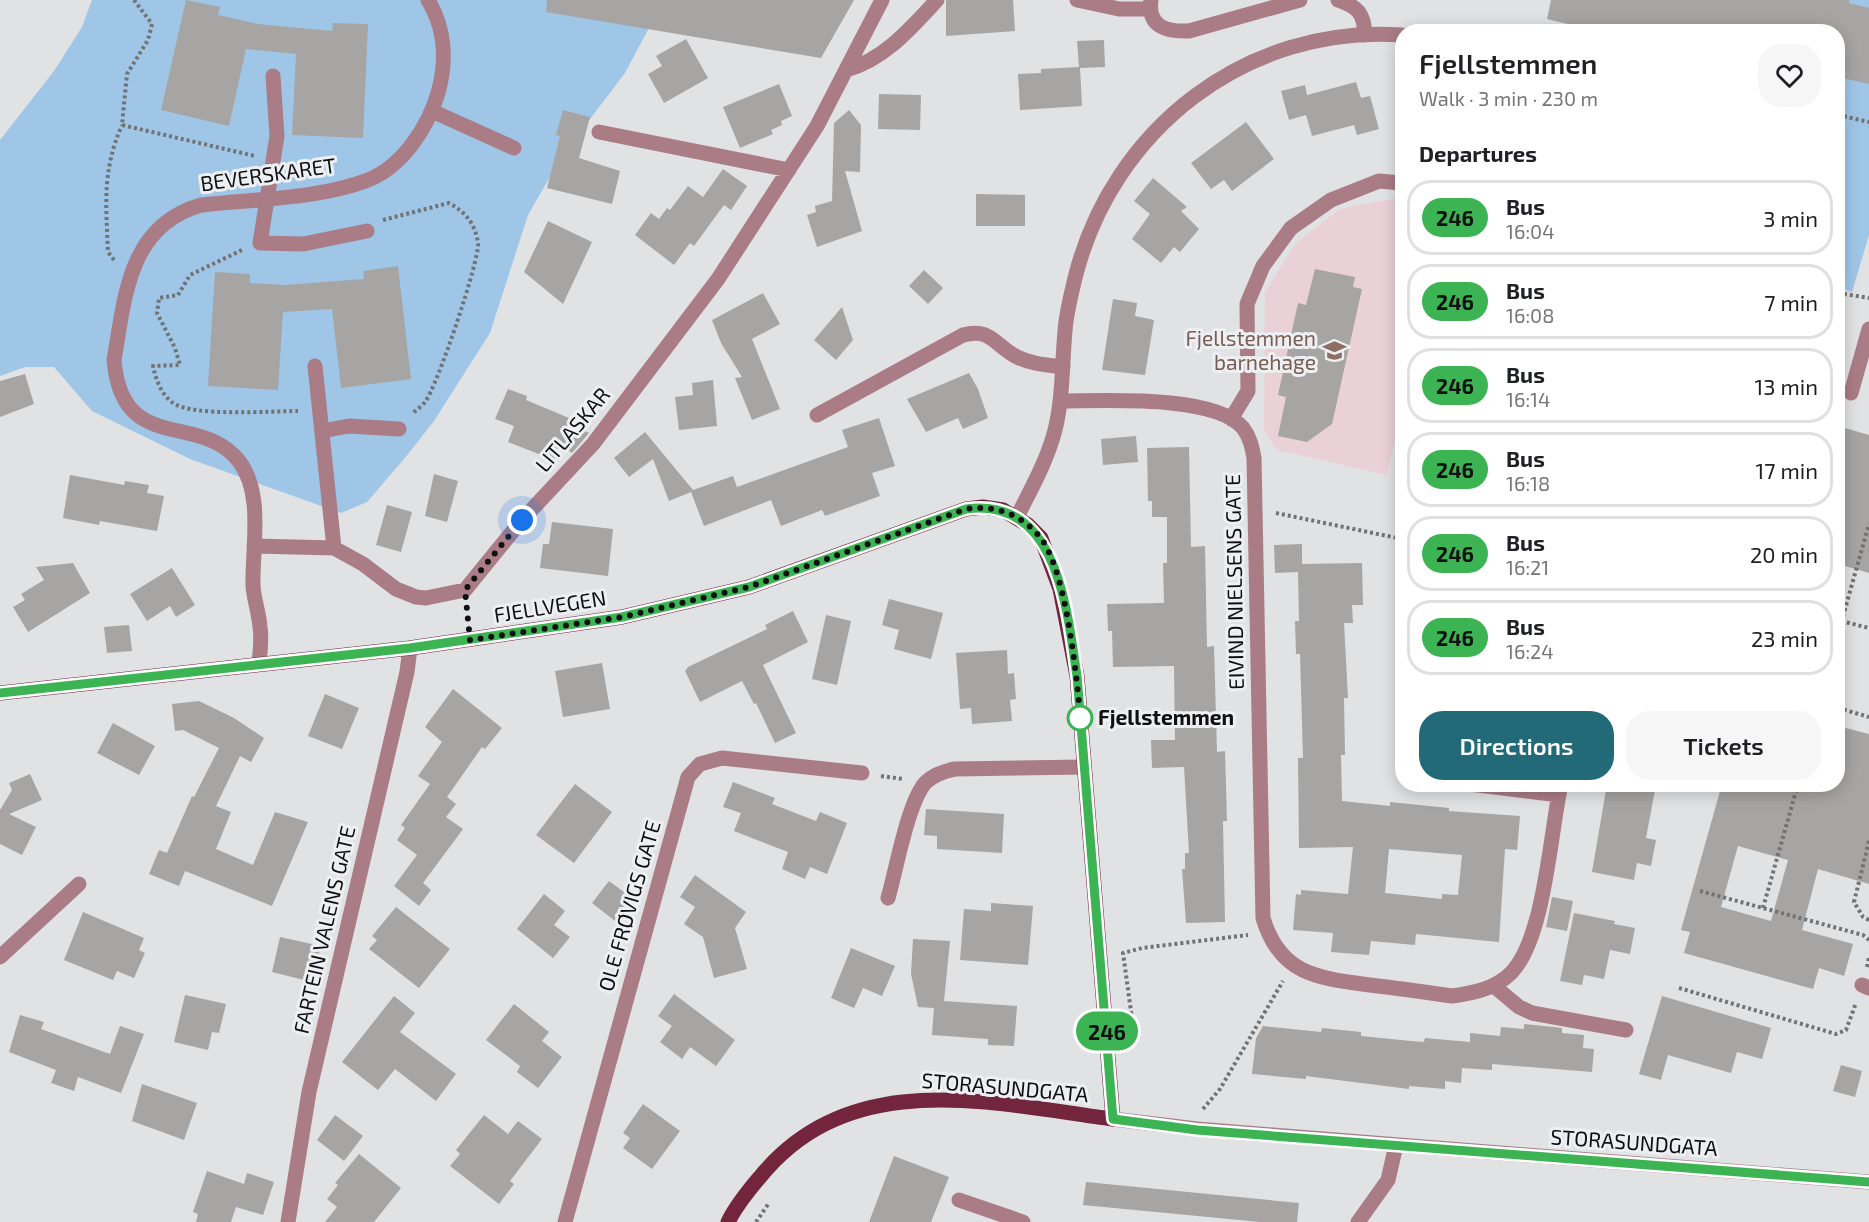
<!DOCTYPE html>
<html lang="en">
<head>
<meta charset="utf-8">
<style>
	:root { --surface:#fff; --page:#f6f6f6; --text:#202124; --muted:#757577; --line:#e0e0e0; --accent:#226a77 }
	body { margin:0; font-family:"Exo 2",sans-serif; background:var(--page); color:var(--text); height:100vh; display:flex; flex-direction:column; font-size:22px; white-space:nowrap }
	* { box-sizing:border-box; margin:0 }
	p { font-size:20px; color:var(--muted) }
	.icon { flex:none; width:33px; height:33px; fill:none; stroke:currentColor; stroke-width:2; stroke-linecap:round; stroke-linejoin:round }
	.map { position:relative; flex:1; overflow:hidden }
	.drawer { position:absolute; left:1395px; top:24px; width:450px; height:768px; display:flex; flex-direction:column; background:var(--surface); border-radius:24px; box-shadow:0 3px 15px #0003 }
	.drawer>* { flex:none }
	.badge { padding:0 12px; border-radius:20px; font-size:21px; line-height:39px }
	.you { position:absolute; width:30px; height:30px; margin:-15px; border:4px solid #fff; border-radius:50%; background:#1a73e8; box-shadow:0 0 0 9px #1a73e833 }
	.map>.badge { position:absolute; translate:-50% -50%; box-shadow:0 0 0 3px #fff }
	h2 { padding:0 24px; font-size:22px; line-height:54px }
	.round { display:grid; place-items:center; flex:none; width:63px; height:63px; border-radius:24px; background:var(--page) }
	.summary { display:flex; align-items:center; justify-content:space-between; height:102px; padding:0 24px }
	h1 { font-size:28px; font-weight:600; line-height:45px }
	.action { display:flex; gap:12px; margin-top:auto; padding:12px 24px }
	.action a { flex:1; height:69px; border-radius:24px; background:var(--accent); color:#fff; font-size:24px; font-weight:600; line-height:69px; text-align:center }
	.action a+a { background:var(--page); color:var(--text) }
	ul { padding:0; list-style:none }
	li { display:flex; align-items:center; gap:18px; height:75px; margin:0 12px 9px; padding:0 12px; border:3px solid var(--line); border-radius:24px }
	li div { flex:1 }
	li b { display:block; font-size:22px }
	li em { font-style:normal }
	li .badge { min-width:66px; font-weight:700; text-align:center }
	.map>svg:first-child { display:block }
</style>
</head>
<body>
<div class="map">
<svg width="1869" height="1222" viewBox="0 0 1869 1222">
	<rect width="100%" height="100%" fill="#e0e2e4"/>
	<path fill="#ead0d7" d="M1402,197V409L1387,475L1277,450L1264,430L1265,292L1296,243L1340,209Z"/>
	<path fill="#9fc6e7" d="M92,0H656L650,26L625,73L562,156L528,215L490,333L434,421L404,459L367,502L341,513L190,459L92,411L54,367H25L0,376V140L54,71L82,27Z
		M1631,0H1869V235L1852,292L1838,287V32Z"/>
	<path fill="#a7a5a3" fill-rule="evenodd" d="M186,0L220,7L218,15L258,24L332,31L333,23L368,24L363,138L292,135L296,54L246,49L229,126L161,110Z
		M547,0H854L821,58L546,12Z
		M946,0H1013L1015,31L946,36Z
		M1551,0H1849V3L1869,8V84L1838,77V32H1601L1547,19Z
		M686,39L708,78L664,103L648,74L662,66L656,56Z
		M1104,40L1105,67L1080,68L1082,106L1020,110L1018,74L1041,73V69L1079,67L1077,41Z
		M1356,82L1361,98L1370,96L1379,129L1357,135L1354,125L1312,136L1306,115L1289,120L1281,91L1305,85L1307,95Z
		M779,84L792,116L781,121L782,125L771,130L773,134L740,148L723,107Z
		M879,94L921,95L920,130L878,129Z
		M563,110L590,117L579,158L620,171L612,204L547,188L560,136L556,135Z
		M849,110L861,125L860,172L845,171L862,231L817,247L807,215L816,212L815,206L832,201L834,123Z
		M1246,122L1274,159L1232,191L1224,180L1211,189L1191,163Z
		M723,169L747,186L731,210L724,205L694,246L690,243L674,265L635,235L651,213L659,219L667,208L670,210L688,186L703,197Z
		M1153,178L1187,207L1181,211L1199,229L1180,252L1174,247L1161,263L1132,239L1150,214L1134,201Z
		M976,194L1025,195V226H976Z
		M548,221L592,242L563,304L524,272Z
		M398,266L411,379L341,388L332,309L283,312L278,390L208,386L215,272L250,274V283L284,285L364,279L363,271Z
		M1315,269L1355,277L1353,287L1362,289L1332,424L1307,442L1278,436L1286,397L1278,395L1298,303L1306,305Z
		M924,270L943,288L928,304L909,286Z
		M763,293L780,324L752,339L780,409L752,420L735,378L742,377L721,343L712,320Z
		M1113,299L1137,303L1135,316L1154,320L1145,375L1102,370Z
		M842,307L853,340L836,360L814,340Z
		M969,373L978,389L988,418L963,429L958,418L926,432L907,399Z
		M25,374L34,404L0,417V381Z
		M713,380L717,426L679,430L675,397L693,395L692,383Z
		M508,389L527,396L526,400L574,420L572,424L589,433L572,453L559,444L554,460L508,442L514,426L495,419Z
		M879,418L895,466L872,473L880,496L825,516L822,510L781,526L771,500L704,526L691,492L669,501L653,459L629,477L614,458L645,432L693,490L733,476L737,487L848,447L842,430Z
		M1838,426L1869,435V573L1838,564Z
		M1136,436L1138,462L1103,465L1101,439Z
		M1189,447L1191,547L1205,546L1207,647L1214,646L1217,752L1225,751L1227,821H1223L1225,922L1186,923L1182,869H1185V853H1189L1184,767L1152,768L1151,740H1175L1174,666L1113,667L1112,631H1108L1107,604L1164,603L1163,563H1167V517H1152V501H1148L1147,448Z
		M434,474L458,481L447,522L425,516Z
		M70,475L124,485L125,481L149,485L147,493L164,496L157,531L100,521L99,525L63,518Z
		M387,505L412,512L401,552L376,545Z
		M552,522L613,529L608,576L540,568L543,544H549Z
		M1302,544V564L1362,563L1363,605H1352L1353,623H1344L1348,698H1344L1345,755H1341L1342,801L1390,806V802L1449,808V811L1520,816L1517,850L1505,849L1499,942L1416,934L1415,945L1371,941L1369,955L1331,952L1333,933L1293,930L1296,894L1301,895V890L1348,894L1353,847L1299,848L1298,758H1303L1300,654H1296L1295,621H1299L1298,572L1275,573L1274,545ZM1389,849L1462,855L1458,895L1442,894V899L1385,893Z
		M73,563L90,593L28,632L13,607L25,600L21,594L44,580L36,567Z
		M172,568L195,605L176,617L170,606L147,621L130,594Z
		M889,599L943,613L931,659L894,649L899,630L882,625Z
		M793,611L808,642L763,665L796,733L775,743L756,703L754,704L742,681L700,702L685,671L688,667L767,629L765,625Z
		M826,615L851,621L837,685L812,679Z
		M129,625L132,651L107,653L104,627Z
		M1007,650L1008,674L1014,673L1016,699L1010,700L1012,721L972,724L971,708L960,709L956,653Z
		M602,663L610,709L563,717L555,671Z
		M453,689L502,728L485,749L482,747L447,797L456,804L446,817L463,829L423,883L431,890L419,906L394,886L417,855L397,840L405,828L401,825L430,784L418,776L442,742L425,727Z
		M325,694L359,708L342,749L308,736Z
		M199,701L234,718L264,738L251,762L240,756L216,806L231,812L216,849L253,865L275,812L308,822L272,906L185,871L179,886L149,874L159,850L167,853L192,796L194,797L219,748L183,730L175,731L172,704Z
		M113,723L155,746L139,775L97,753Z
		M1838,726L1869,734V884L1818,869L1802,930L1853,944L1844,976L1819,968L1813,989L1684,953L1690,932L1681,930L1722,784H1838ZM1738,846L1788,860L1771,921L1721,907Z
		M30,774L42,800L9,814L36,827L22,855L0,844V810L12,790L9,783Z
		M733,782L775,798L772,804L816,821L820,812L847,823L827,874L810,867L805,879L782,869L788,852L734,831L741,813L723,807Z
		M575,784L612,812L574,863L536,835Z
		M1607,784H1640L1639,788L1655,790L1646,838L1656,840L1651,866L1637,863L1634,880L1592,872Z
		M926,809L1004,814L1002,853L937,849V836L924,835Z
		M695,875L746,912L735,928L747,969L714,978L703,937L684,924L695,907L680,897Z
		M609,881L632,898L615,921L592,903Z
		M544,894L565,911L554,925L570,937L553,958L517,929Z
		M1552,897L1573,901L1567,931L1546,927Z
		M991,903L1033,906L1028,965L960,960L964,909L991,911Z
		M396,907L450,949L419,988L369,949L377,940L372,936Z
		M83,912L144,938L139,950L145,953L134,978L117,971L113,980L64,960Z
		M1574,913L1615,921L1614,924L1635,928L1630,954L1610,950L1604,979L1584,975L1582,985L1560,981Z
		M280,937L321,946L312,982L272,972Z
		M913,939L950,941L944,1001L1017,1006L1014,1046L988,1045V1039L932,1035L934,1008L918,1007L911,974Z
		M851,948L895,966L882,996L863,988L854,1008L831,998Z
		M674,994L735,1040L716,1066L690,1047L682,1059L660,1042L672,1026L658,1016Z
		M185,995L226,1004L219,1033L212,1032L208,1050L174,1042Z
		M394,996L415,1013L400,1032L456,1074L436,1101L395,1069L378,1090L342,1062Z
		M1662,996L1771,1028L1762,1059L1737,1052L1731,1073L1668,1055L1661,1080L1639,1074Z
		M514,1004L549,1032L542,1041L562,1057L538,1088L517,1072L520,1066L486,1040Z
		M20,1015L44,1022L41,1029L110,1054L120,1026L144,1034L121,1093L78,1077L74,1091L51,1083L56,1070L9,1052Z
		M1524,1024L1554,1027L1562,1028V1033L1584,1035L1583,1048L1594,1049L1592,1072L1492,1064V1070L1462,1068L1461,1083L1445,1081V1089L1409,1086V1089L1306,1076V1079L1252,1074L1256,1038L1263,1026L1321,1032L1322,1028L1361,1032V1036L1411,1041L1424,1042L1425,1038L1470,1042V1033L1500,1036L1501,1027L1524,1029Z
		M1841,1065L1862,1071L1855,1097L1833,1091Z
		M142,1084L197,1103L184,1140L132,1121Z
		M643,1104L680,1131L652,1169L623,1148L630,1138L623,1133Z
		M335,1115L363,1136L344,1161L317,1140Z
		M484,1115L508,1134L518,1121L542,1139L510,1181L514,1184L499,1204L450,1166L460,1154L456,1150Z
		M359,1154L401,1188L374,1222H325L337,1207L327,1199L338,1185L335,1183Z
		M894,1156L949,1177L931,1222H869Z
		M207,1171L244,1184L247,1173L274,1182L263,1215L236,1207L231,1222H196L198,1214L193,1212Z
		M1086,1182L1299,1203L1297,1222H1260L1083,1205Z"/>
	<g fill="none" stroke-linecap="round" stroke-linejoin="round">
		<path stroke="#717274" stroke-width="4" stroke-dasharray="3 3" stroke-linecap="butt" d="M134,0L152,24L148,40L127,74L122,125L255,156
			M1838,115L1869,122
			M383,220L449,203C465,212 475,223 478,243C480,259 437,387 425,402C422,406 416,410 412,414
			M242,250L190,275L178,295L159,298L157,313L175,348L180,365L153,366C156,380 161,394 173,403C193,417 271,411 298,411
			M114,260L108,252C106,203 102,171 122,125
			M1838,293L1869,298
			M1276,513L1402,539
			M1841,621L1869,628
			M1838,634L1869,524
			M1838,708L1869,717
			M881,776L903,779
			M1869,841L1854,902L1863,917L1869,920
			M1700,891L1863,935L1869,940
			M1763,908L1798,784
			M1867,967L1869,957
			M1679,988L1836,1034L1846,1030L1856,1003
			M1133,1026L1123,953L1142,948L1248,935
			M1203,1109L1220,1089L1283,981
			M756,1222L769,1203"/>
		<path stroke="#aa7c86" stroke-width="15" d="M1077,0L1119,9H1150
			M1151,0C1147,27 1167,32 1189,31L1300,0
			M1338,0C1358,7 1364,13 1365,35
			M846,70C884,60 912,27 937,0
			M273,76L277,136L260,243L303,244L367,231
			M432,111L514,148
			M599,132L789,170
			M315,366L334,548
			M1851,393L1869,329
			M1060,401C1102,401 1215,394 1243,428C1250,437 1252,447 1254,458L1263,918C1280,975 1318,978 1370,985C1397,988 1425,992 1452,996C1473,993 1495,989 1511,973C1545,938 1550,833 1561,784
			M817,415L963,335C991,327 995,346 1017,357C1031,364 1047,365 1063,367
			M1231,419L1248,391L1247,304L1263,266L1291,228L1331,200L1379,181L1402,183
			M322,431L349,426L399,429
			M1017,517C1031,489 1047,461 1055,430C1063,398 1062,364 1065,331C1066,314 1071,295 1075,278C1112,129 1247,24 1402,35
			M254,546L334,548L363,564L396,589L416,597L426,598L465,590L522,520L593,444L718,279L817,126L882,0
			M259,664C260,652 262,639 260,627C259,613 254,600 253,586C252,547 264,494 239,461C200,411 122,456 114,360C125,297 128,226 201,205C254,199 319,199 368,180C403,166 428,127 438,93C447,61 445,28 428,0
			M1470,784L1559,795
			M888,898C896,871 908,801 926,782C935,774 944,771 955,769L1084,767
			M0,957L79,884
			M1862,985L1869,988
			M1494,986L1519,1007L1532,1013L1626,1030
			M1113,1119L1197,1129L1869,1182
			M959,1200L1023,1222
			M288,1222L309,1092L407,672L410,648
			M565,1222L688,777L700,764L722,758L862,773
			M1358,1222L1388,1180L1396,1145"/>
		<path stroke="#73253d" stroke-width="15" d="M0,693L410,648L622,617L749,587L966,509L983,507L1003,510L1028,525L1041,538L1060,589L1077,676L1113,1119C990,1103 850,1066 760,1177C748,1191 736,1206 728,1222"/>
	</g>
	<g fill="none" stroke-linecap="round" stroke-linejoin="round">
		<defs>
			<path id="line" d="M0,693L410,648L622,617L749,587L966,509C1058,496 1067,610 1077,676L1113,1119L1197,1130L1869,1182"/>
		</defs>
		<use href="#line" stroke="#fff" stroke-width="14"/>
		<use href="#line" stroke="#3cb454" stroke-width="9"/>
		<path stroke="#0f1011" stroke-width="6" stroke-dasharray="0 10.8" d="M522,520L465,590L470,640L622,617L749,587L966,509C995,505 1020,513 1040,537C1067,571 1077,680 1081,725L1080,718"/>
	</g>
	<defs>
		<symbol id="school-bare" viewBox="-9 -9 18 18"><path d="M0-5L7-2L0 1L-7-2ZM-4 1L0 2.5L4 1V4Q0 6-4 4Z" fill="#8d6e63" stroke="#edeff2" stroke-width="2.5" paint-order="stroke"/></symbol>
	</defs>
	<g fill-rule="evenodd">
		<use href="#school-bare" x="1318" y="334" width="33" height="33"/>
	</g>
	<circle fill="#fff" stroke="#3cb454" stroke-width="3" cx="1080" cy="718" r="12"/>
	<g text-anchor="middle" stroke-width="6" stroke-linejoin="round" paint-order="stroke">
		<g font-size="21" fill="#0f1011" stroke="#edeff2">
			<text transform="translate(268 175) rotate(-8)" y="7">BEVERSKARET</text>
			<text transform="translate(573 430) rotate(-50)" y="7">LITLASKAR</text>
			<text transform="translate(1235 582) rotate(-91)" y="7">EIVIND NIELSENS GATE</text>
			<text transform="translate(550 607) rotate(-9)" y="7">FJELLVEGEN</text>
			<text transform="translate(630 906) rotate(-74)" y="7">OLE FRØVIGS GATE</text>
			<text transform="translate(325 930) rotate(-77)" y="7">FARTEIN VALENS GATE</text>
			<text transform="translate(1005 1088) rotate(5)" y="7">STORASUNDGATA</text>
			<text transform="translate(1634 1143) rotate(4)" y="7">STORASUNDGATA</text>
		</g>
		<g font-size="21" fill="#785e54" stroke="#edeff2" text-anchor="end">
			<text x="1316" y="346">Fjellstemmen<tspan x="1316" dy="24">barnehage</tspan></text>
		</g>
		<g font-size="21" font-weight="bold" fill="#0f1011" stroke="#edeff2" text-anchor="start">
			<text x="1098" y="725">Fjellstemmen</text>
		</g>
	</g>
</svg>
<div class="you" style="left:522px;top:520px"></div>
<b class="badge" style="left:1107px;top:1031px;background:#3cb454;color:#111">246</b>
<section class="drawer">
<div class="summary"><div><h1>Fjellstemmen</h1><p>Walk · 3 min · 230 m</p></div><a class="round"><svg class="icon" aria-label="heart" viewBox="0 0 24 24"><path d="M12 20l-8-8c-3-5 5-10 8-4 3-6 11-1 8 4z"/></svg></a></div>
<h2>Departures</h2>
<ul>
<li><span class="badge" style="background:#3cb454;color:#111">246</span><div><b>Bus</b><p>16:04</p></div><em>3 min</em></li>
<li><span class="badge" style="background:#3cb454;color:#111">246</span><div><b>Bus</b><p>16:08</p></div><em>7 min</em></li>
<li><span class="badge" style="background:#3cb454;color:#111">246</span><div><b>Bus</b><p>16:14</p></div><em>13 min</em></li>
<li><span class="badge" style="background:#3cb454;color:#111">246</span><div><b>Bus</b><p>16:18</p></div><em>17 min</em></li>
<li><span class="badge" style="background:#3cb454;color:#111">246</span><div><b>Bus</b><p>16:21</p></div><em>20 min</em></li>
<li><span class="badge" style="background:#3cb454;color:#111">246</span><div><b>Bus</b><p>16:24</p></div><em>23 min</em></li>
</ul>
<div class="action"><a>Directions</a><a>Tickets</a></div>
</section>
</div>
</body>
</html>
